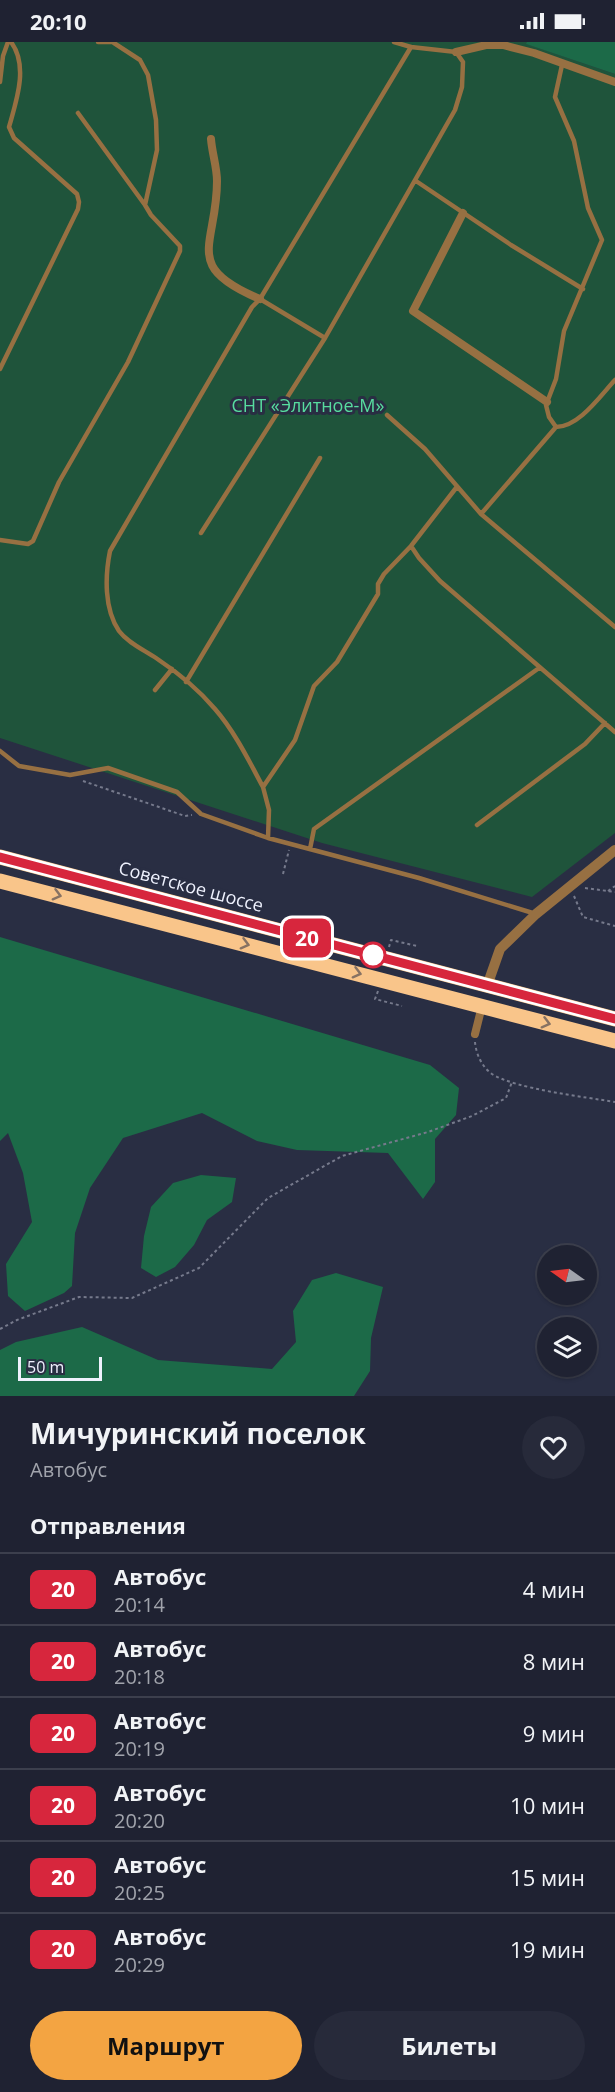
<!DOCTYPE html>
<html lang="ru">
<head>
<meta charset="utf-8">
<style>
	:root { --surface:#1f2232; --page:#272a3a; --text:#f1f3f6; --muted:#a1a4ac; --line:#3c3f4d; --accent:#f3a442 }
	body { margin:0; font-family:"Open Sans",sans-serif; background:var(--page); color:var(--text); height:100vh; display:flex; flex-direction:column; font-size:22px; white-space:nowrap }
	* { box-sizing:border-box; margin:0 }
	p { font-size:20px; color:var(--muted) }
	.icon { flex:none; width:33px; height:33px; fill:none; stroke:currentColor; stroke-width:2; stroke-linecap:round; stroke-linejoin:round }
	.map { position:relative; height:1354px; overflow:hidden }
	.drawer { display:flex; flex-direction:column; background:var(--surface); flex:1 }
	.drawer>* { flex:none }
	.badge { padding:0 12px; border-radius:9px; font-size:21px; line-height:39px }
	.needle { width:39px; rotate:284deg }
	.controls { position:absolute; left:537px; top:1203px; display:grid; gap:12px }
	.controls a { display:grid; place-items:center; width:60px; height:60px; border-radius:50%; background:var(--surface); box-shadow:0 2px 4px #0004,0 0 0 2px var(--line); font-size:30px }
	.scale { position:absolute; left:18px; bottom:15px; width:84px; box-sizing:border-box; padding-left:6px; border:3px solid #eef1fd; border-top:0; font-size:16px; line-height:21px; white-space:nowrap; color:#eef1fd; -webkit-text-stroke:4px #292e43; paint-order:stroke }
	.map>.badge { position:absolute; translate:-50% -50%; box-shadow:0 0 0 3px #fff }
	h2 { padding:0 30px; font-size:22px; line-height:54px }
	.round { display:grid; place-items:center; flex:none; width:63px; height:63px; border-radius:32px; background:var(--page) }
	.head { display:flex; align-items:center; justify-content:space-between; height:102px; padding:0 30px }
	h1 { font-size:28px; font-weight:700; line-height:45px }
	.action { display:flex; gap:12px; margin-top:auto; padding:12px 30px }
	.action a { flex:1; height:69px; border-radius:36px; background:var(--accent); color:#111; font-size:24px; font-weight:700; line-height:69px; text-align:center }
	.action a+a { background:var(--page); color:var(--text) }
	ul { padding:0; list-style:none }
	li { display:flex; align-items:center; gap:18px; height:72px; padding:0 30px; border-top:2px solid var(--line) }
	li div { flex:1 }
	li b { display:block; font-size:22px }
	li em { font-style:normal }
	li .badge { min-width:66px; font-weight:700; text-align:center }
	.status { display:flex; justify-content:space-between; align-items:center; height:42px; padding:0 30px; background:var(--surface); direction:ltr }
	.status svg { height:16px; fill:currentColor }
	.map>svg:first-child { display:block }
</style>
</head>
<body>
<div class="status"><b>20:10</b><svg viewBox="0 0 49 12"><path d="M0 12V9h3v3zM5 12V6h3v6zM10 12V3h3v9zM15 12V0h3v12zM26 1h20v11H26zM47 4h2v5h-2z"/></svg></div>
<div class="map">
<svg width="615" height="1354" viewBox="0 0 615 1354">
	<rect width="100%" height="100%" fill="#292e43"/>
	<path fill="#1f543b" d="M0,0H527V2L615,32V791L532,855L322,801L0,696Z"/>
	<path fill="#1c6a48" d="M527,0H615V32L526,2Z
		M0,895L430,1023L459,1046L456,1073L435,1097V1140L423,1157L388,1111L297,1108L257,1099L202,1071L123,1096L90,1146L75,1191L72,1244L64,1251L25,1269L8,1254L6,1222L32,1180L23,1131L8,1091L0,1099Z
		M201,1133L236,1136L232,1160L207,1178L194,1203L175,1225L156,1235L141,1226L144,1194L151,1165L173,1141Z
		M336,1231L383,1245L371,1296L370,1329L354,1354H0V1308L16,1300L82,1285L158,1318L272,1327L296,1300L293,1269L312,1238Z"/>
	<g fill="none" stroke-linecap="round" stroke-linejoin="round">
		<path stroke="#767a8c" stroke-width="2" stroke-dasharray="3 3" stroke-linecap="butt" d="M83,739L185,774L192,773
			M283,832L289,808
			M585,846L615,850
			M608,849L615,844
			M574,854L583,875L615,884
			M389,905L391,898L417,904
			M378,949L375,957L402,964
			M475,1000C476,1012 482,1025 492,1032C516,1047 585,1055 615,1060
			M0,1287L17,1278L79,1255L132,1256L199,1226L268,1156L342,1114L428,1090L472,1074L506,1056L512,1040"/>
		<path stroke="#977042" stroke-width="4.5" d="M98,0H114
			M394,0L411,5
			M114,1L140,18L148,33L156,78L157,108L145,163
			M562,23L555,55L574,99L588,166L602,198L564,289L556,337L546,363L549,375L556,385C579,385 600,354 615,338
			M0,40L3,14L8,0
			M416,139L511,203L583,247
			M260,257L325,296L455,68L462,45L463,20L456,10L411,5L260,257L252,265L110,509C105,534 104,567 119,589C128,601 144,608 156,616C177,630 199,648 215,667C235,690 249,719 263,745
			M0,327L78,167L79,160L77,152L14,96L9,85C16,60 29,24 11,0
			M387,373L425,407L481,472L615,585
			M481,472L556,385
			M201,491L325,296
			M0,498L28,502L33,499L59,440L128,320L180,209V204L151,173L145,163L78,71
			M411,504L419,516L440,539L615,690
			M186,640L320,416
			M155,648L172,627
			M0,709L19,724L70,733L108,726L177,750L201,772L268,796L419,836L536,872
			M477,783L585,702L605,681
			M268,796L269,768L263,745L295,698L314,644L337,620L378,552V542L384,532L411,504L456,446
			M310,807L314,787L539,626"/>
		<path stroke="#977042" stroke-width="8" d="M456,10L486,3H503L534,11L615,40
			M211,97C212,111 217,125 217,139C217,204 181,224 260,257
			M463,171L413,269L547,360
			M475,992L482,964"/>
		<path stroke="#977042" stroke-width="10" d="M487,944L500,907L536,872L615,808"/>
		<path stroke="#f9c58a" stroke-width="15" d="M0,815L615,977
			M0,839L615,999"/>
	</g>
	<defs><path id="oneway-chevron" d="M-2-3.5L2.5 0L-2 3.5" fill="none" stroke-width="1.6" stroke-linecap="round" stroke-linejoin="round" transform="scale(1.5)"/></defs>
	<g stroke="#877263">
		<use href="#oneway-chevron" transform="translate(57 853) rotate(15)"/>
		<use href="#oneway-chevron" transform="translate(245 902) rotate(15)"/>
		<use href="#oneway-chevron" transform="translate(357 931) rotate(15)"/>
		<use href="#oneway-chevron" transform="translate(546 981) rotate(15)"/>
	</g>
	<g fill="none" stroke-linecap="round" stroke-linejoin="round">
		<defs>
			<path id="line" d="M0,815L615,977"/>
		</defs>
		<use href="#line" stroke="#fff" stroke-width="14"/>
		<use href="#line" stroke="#d7263d" stroke-width="9"/>
	</g>
	<circle fill="#fff" stroke="#d7263d" stroke-width="3" cx="373" cy="913" r="12"/>
	<g text-anchor="middle" stroke-width="6" stroke-linejoin="round" paint-order="stroke">
		<g font-size="18" fill="#57dc9f" stroke="#292e43">
			<text x="308" y="370">СНТ «Элитное-М»</text>
		</g>
		<g font-size="18" fill="#eef1fd" stroke="#292e43">
			<text transform="translate(191 845) rotate(15)" y="6">Советское шоссе</text>
		</g>
	</g>
</svg>
<div class="controls">
<a><svg class="needle" viewBox="-14 -14 28 28"><path d="M0-13l5 13h-10z" fill="#e53935"/><path d="M0 13l5-13h-10z" fill="#a1a4ac"/></svg></a>
<a><svg class="icon" aria-label="layers" viewBox="0 0 24 24"><path d="M12 4l9 5-9 5-9-5zM3 14l9 5 9-5"/></svg></a>
</div>
<div class="scale">50 m</div>
<b class="badge" style="left:307px;top:896px;background:#d7263d;color:#fff">20</b>
</div>
<section class="drawer">
<div class="head"><div><h1>Мичуринский поселок</h1><p>Автобус</p></div><a class="round"><svg class="icon" aria-label="heart" viewBox="0 0 24 24"><path d="M12 20l-8-8c-3-5 5-10 8-4 3-6 11-1 8 4z"/></svg></a></div>
<h2>Отправления</h2>
<ul>
<li><span class="badge" style="background:#d7263d;color:#fff">20</span><div><b>Автобус</b><p>20:14</p></div><em>4 мин</em></li>
<li><span class="badge" style="background:#d7263d;color:#fff">20</span><div><b>Автобус</b><p>20:18</p></div><em>8 мин</em></li>
<li><span class="badge" style="background:#d7263d;color:#fff">20</span><div><b>Автобус</b><p>20:19</p></div><em>9 мин</em></li>
<li><span class="badge" style="background:#d7263d;color:#fff">20</span><div><b>Автобус</b><p>20:20</p></div><em>10 мин</em></li>
<li><span class="badge" style="background:#d7263d;color:#fff">20</span><div><b>Автобус</b><p>20:25</p></div><em>15 мин</em></li>
<li><span class="badge" style="background:#d7263d;color:#fff">20</span><div><b>Автобус</b><p>20:29</p></div><em>19 мин</em></li>
</ul>
<div class="action"><a>Маршрут</a><a>Билеты</a></div>
</section>
</body>
</html>
